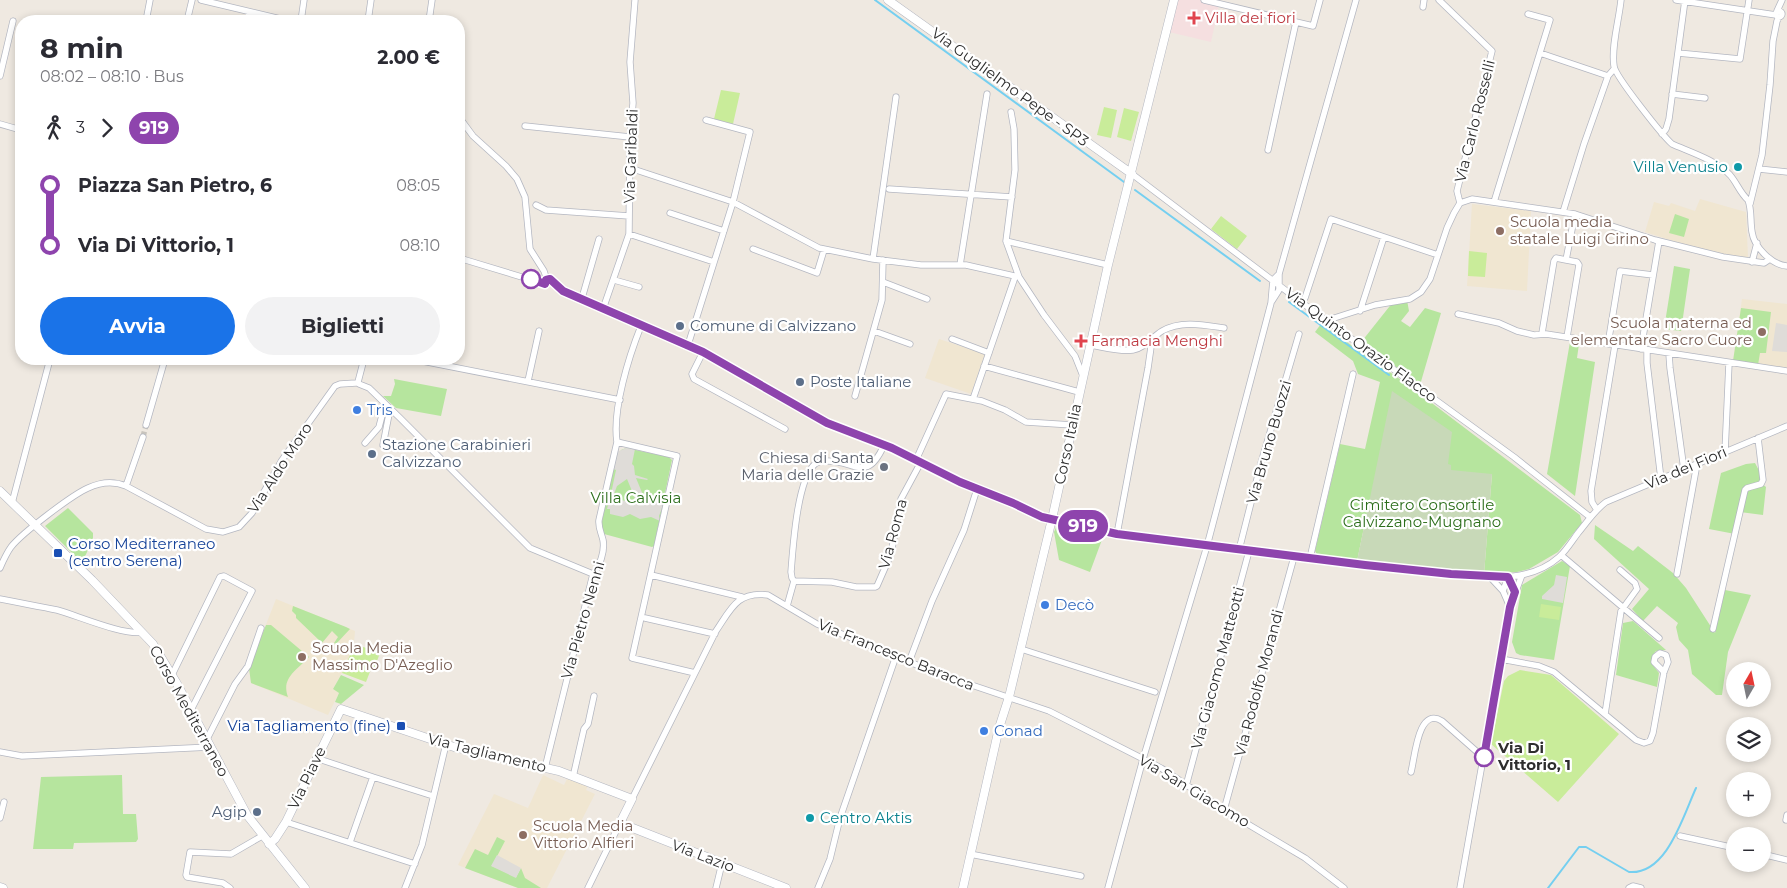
<!DOCTYPE html>
<html lang="it">
<head>
<meta charset="utf-8">
<style>
	:root { --surface:#fff; --page:#f2f2f3; --text:#2b2b33; --muted:#7c7c81; --accent:#1a73e8 }
	body { margin:0; font-family:Montserrat,sans-serif; background:var(--page); color:var(--text); height:100vh; display:flex; flex-direction:column; font-size:19px; white-space:nowrap }
	* { box-sizing:border-box; margin:0 }
	p { font-size:16px; color:var(--muted) }
	.icon { flex:none; width:28px; height:28px; fill:none; stroke:currentColor; stroke-width:2; stroke-linecap:round; stroke-linejoin:round }
	.map { position:relative; flex:1; overflow:hidden }
	.panel { position:absolute; left:15px; top:15px; width:450px; height:350px; display:flex; flex-direction:column; background:var(--surface); border-radius:20px; box-shadow:0 2px 8px #0003 }
	.panel>* { flex:none }
	.badge { padding:0 10px; border-radius:16px; font-size:18px; line-height:32px }
	.needle { width:32px; rotate:9deg }
	.fabs { position:absolute; left:1726px; top:662px; display:grid; gap:10px }
	.fabs a { display:grid; place-items:center; width:45px; height:45px; border-radius:50%; background:var(--surface); box-shadow:0 2px 8px #0003; font-size:25px }
	.map>.badge { position:absolute; translate:-50% -50%; box-shadow:0 0 0 2px #fff }
	.legs { display:flex; align-items:center; gap:8px; height:55px; padding:0 25px; font-size:16px }
	.legs p { margin-inline-start:auto }
	.summary { display:flex; align-items:center; justify-content:space-between; height:85px; padding:0 25px }
	h1 { font-size:28px; font-weight:700; line-height:38px }
	.cta { display:flex; gap:10px; margin-top:auto; padding:10px 25px }
	.cta a { flex:1; height:58px; border-radius:30px; background:var(--accent); color:#fff; font-size:20px; font-weight:700; line-height:58px; text-align:center }
	.cta a+a { background:var(--page); color:var(--text) }
	ul { padding:0 25px; list-style:none }
	li { display:flex; align-items:center; gap:18px; height:60px; font-size:19px }
	li i { display:grid; place-items:center; width:8px; height:100%; margin:0 6px; background:currentColor }
	li i::after { content:''; width:12px; height:12px; margin:-6px; border:4px solid; border-radius:50%; background:var(--surface) }
	li p { margin-inline-start:auto }
	li:first-child i { background:linear-gradient(#0000 50%,currentColor 0) }
	li:last-child i { background:linear-gradient(currentColor 50%,#0000 0) }
	.map>svg:first-child { display:block }
</style>
</head>
<body>
<div class="map">
<svg width="1787" height="888" viewBox="0 0 1787 888">
	<rect width="100%" height="100%" fill="#efe9e1"/>
	<path fill="#f0e6d1" d="M1700,199L1746,212L1748,257H1735L1692,247L1645,232L1654,202L1669,206L1671,203L1695,211Z
		M1472,204L1531,211L1527,291L1467,286Z
		M1742,299L1787,304V368L1733,361Z
		M939,339L985,354L971,394L925,378Z
		M276,599L355,631L354,643L349,660L333,689L339,693L328,715L251,683L249,668Z
		M543,775L564,785L567,779L588,785L586,790L595,794L547,888H518L458,865L494,794L528,808Z"/>
	<path fill="#f5dfe0" d="M1177,0H1200L1219,5L1211,42L1169,32Z"/>
	<path fill="#b6e59e" d="M1675,214L1689,219L1684,237L1669,233Z
		M1674,266L1690,269L1681,331L1664,329Z
		M1407,300L1409,311L1401,321L1410,327L1425,308L1441,313L1420,385L1362,341L1393,302Z
		M1741,308L1771,312L1766,353H1760L1758,365L1733,361Z
		M1321,324L1404,382L1580,515L1582,523L1558,552L1529,569L1517,572L1484,574L1492,474L1369,503L1357,561L1318,556L1315,551L1340,444L1365,449L1380,382L1358,374L1353,361L1315,332Z
		M1570,342L1579,344L1577,358L1595,362L1575,496L1547,474Z
		M394,379L447,389L441,416L396,408L383,396H391L395,384Z
		M626,448L669,457L672,460L654,546L652,547L604,534L601,526L613,469L621,450Z
		M1755,463L1763,478L1761,483L1766,487L1763,515L1740,512L1735,534L1709,529L1721,473L1746,464Z
		M68,508L93,533V539L82,563L45,526Z
		M1058,523L1103,537L1090,572L1059,560L1054,532Z
		M1595,525L1633,551L1638,546L1673,573L1686,588L1715,633L1725,590L1751,595L1728,652L1722,695H1716L1692,674L1688,650L1679,640L1676,627L1678,623L1657,606L1643,621L1632,609L1649,589L1594,539Z
		M1562,561L1570,566L1554,660L1520,655L1516,653L1512,642L1522,585Z
		M293,606L346,627L350,629L336,644L334,643L338,637L332,631L322,643L296,618V615L292,611Z
		M1633,621L1666,650L1656,651L1653,655L1652,664L1659,673L1657,687L1616,675L1623,623Z
		M266,625H271L309,657C296,671 281,678 288,697L251,683L249,668Z
		M341,675L364,685L341,704L335,702L339,693L333,689Z
		M122,775L123,814H136L138,839L136,842L74,843L73,849H33L41,777Z
		M497,837L505,841L492,866L516,877L521,868L525,878L541,888H518L465,868L475,849L488,855Z"/>
	<path fill="#c8d9b8" d="M1392,391L1452,432L1448,464L1451,465V470L1492,474L1484,574L1357,561Z"/>
	<path fill="#c9ec9a" d="M721,90L740,93L733,124L714,119Z
		M1104,107L1117,110L1111,138L1097,135Z
		M1124,108L1139,112L1131,141L1117,137Z
		M1221,216L1247,236L1237,249L1211,229Z
		M1469,251L1487,253L1485,277L1468,276Z
		M1541,604L1561,607L1559,620L1539,617Z
		M355,644L380,653L374,669H371L366,682L342,673Z
		M1520,670L1551,675L1619,734L1558,802L1491,744L1504,681L1508,676Z"/>
	<path fill="#dfdcd8" d="M1776,323L1787,325V352L1772,351Z
		M626,448L635,449L632,464L634,466L635,475L648,479L647,480L636,478L643,495L649,497L650,500L653,499L655,502L665,495L662,501L663,505L659,516L660,521L651,517L640,519L630,514L623,517L610,514V509H607L610,498L637,503L627,479L617,486L614,494H611L616,470L613,469L617,452Z
		M1556,575L1567,577L1563,603L1542,599V596L1554,585Z
		M497,855L521,868L516,878L491,866Z"/>
	<g fill="none" stroke-linecap="round" stroke-linejoin="round">
		<path stroke="#75cff0" stroke-width="2" d="M875,0L1124,182
			M1135,190L1260,281
			M1289,302L1389,375
			M1548,888L1579,847H1586L1629,872C1667,875 1683,816 1696,788"/>
		<path stroke="#c8c4bd" stroke-width="5.5" stroke-dasharray="5.5 3" stroke-linecap="butt" d="M143,437L146,425"/>
		<defs>
			<path id="street" d="M201,0L289,21
				M1204,0L1313,26L1320,0
				M1439,0L1492,51L1457,191L1460,203
				M1621,0C1619,20 1611,47 1614,66C1615,76 1662,135 1672,144C1690,152 1716,160 1730,175C1737,183 1740,193 1748,200C1752,210 1750,221 1752,232C1754,247 1772,265 1787,266
				M1676,0L1776,15
				M1423,7L1424,0
				M1776 14a3 3 0 1 1 6 0a3 3 0 1 1-6 0Z
				M1777,11L1782,0
				M146,21L150,0
				M187,21L192,0
				M247,21L249,12
				M301,21L304,0
				M368,21L371,0
				M429,21L432,0
				M1540,53L1608,76
				M1678,53L1740,59L1749,0
				M0,76L13,21
				M1672,94L1705,98
				M1011,112L1014,129L1015,170L1006,241L1019,277L1044,315L1075,356L1083,376
				M459,117L473,136L506,166L517,179L525,197L530,249L544,271L547,280
				M0,124L21,130
				M525,126L630,137
				M1662,134L1666,129L1669,119L1685,0
				M1268,150L1296,22
				M630,168L733,202L819,248L873,259L921,265H966L1019,277
				M1759,169L1787,172
				M1132,174L1301,302L1514,457L1590,517
				M889,189L1012,197
				M1494,202L1550,20L1528,14
				M1750,204L1762,155L1770,85L1773,41L1777,21L1779,17
				M536,205L546,210L629,216
				M1563,212L1584,144L1608,76L1614,69
				M670,213L724,231
				M629,234L714,262
				M1006,241L1108,265
				M753,249L817,273L824,250
				M459,258L545,284
				M873,259L896,97
				M1566,260L1577,262L1579,265L1567,337
				M1752,262L1757,243
				M960,265L987,94
				M614,280L639,287
				M552,281L563,291L703,352L827,423L899,451L960,482L1013,503L1042,517L1117,534L1365,565L1490,577C1513,578 1540,574 1559,557C1566,551 1572,541 1578,533C1587,522 1595,510 1606,502L1787,426
				M883,282L927,299
				M582,298L599,239
				M1272,301L1279,290V274L1356,0
				M1301,302L1305,298L1331,219L1438,255
				M603,309L629,234L630,137L633,103L630,62L635,0
				M1360,311L1384,237
				M1458,314L1499,323L1517,331L1534,335L1546,334L1787,371
				M1328,320L1375,305L1410,299L1421,292L1430,279L1447,228L1454,213L1460,203L1472,199L1575,214L1655,240L1723,257L1764,263L1770,259
				M874,331L910,344
				M1542,333L1554,261L1556,258L1566,260L1575,214
				M952,339L989,353
				M1608,344L1620,271L1653,275
				M688,345L733,202L750,132L706,120
				M1090,345C1103,347 1119,352 1133,350C1145,348 1152,337 1162,331C1181,320 1204,325 1224,328
				M1641,349L1659,241
				M1647,350V363L1661,479
				M703,352L692,374L694,379L785,429
				M1669,354L1670,368L1684,470
				M412,359L620,400
				M984,366L1079,392
				M528,381L539,331
				M358,382L364,359
				M359,384L369,388L400,418L530,548L593,574
				M855,396L882,300L883,260
				M973,399L1015,277
				M146,425L165,359
				M617,442L677,456L632,658L695,673
				M365,443L379,427L385,404
				M383,445L390,409
				M1725,452L1729,363
				M916,460L946,394L982,401L1005,410L1026,422L1072,425
				M126,486L143,437
				M12,503L50,359
				M1597,510L1592,502L1591,491L1615,345
				M1117,534L1148,368L1152,340
				M1239,550L1261,463L1299,334
				M1561,555L1659,638
				M1310,558L1353,374
				M0,568C3,561 6,554 11,547C22,533 72,495 88,488C101,482 114,481 126,486L206,529L223,532L239,527L252,513L282,460L335,386L340,384L356,383
				M1677,574L1697,464
				M651,575L742,597
				M1490,577L1503,591L1510,607
				M1508,577L1515,592
				M794,581L832,582L856,587H875L877,586L891,554L901,499L921,462
				M794,581L792,578L791,572C793,548 797,479 815,464C819,461 822,461 826,461C855,460 867,484 884,445
				M1503,591L1508,577
				M0,599C19,603 38,606 57,610C76,615 124,636 142,632
				M787,606L794,581
				M645,618L715,634
				M1713,629L1745,490L1747,488L1761,484L1763,480L1758,438
				M1021,649L1155,692
				M1501,659L1539,666L1554,672L1636,740L1644,743L1650,741L1653,733L1664,672L1668,662L1666,655L1660,653L1655,657L1654,662L1664,672
				M909,662L932,601L964,530L977,489
				M172,675L220,577L224,576L252,591L191,710
				M1605,714L1621,611L1637,589L1635,583L1620,570
				M207,739L235,684L248,666L261,628
				M0,752L22,756L211,747
				M316,758L373,777
				M545,768L593,574C600,566 605,551 603,540C601,532 598,527 599,520L617,442C612,410 629,356 641,326
				M1411,772C1415,757 1418,706 1442,721L1484,758
				M573,777L584,729L588,724L594,696
				M1186,786L1249,551
				M632,799L716,631C731,609 737,591 768,595L817,624L896,656L933,672L1049,711L1161,768L1224,810L1305,858L1344,888
				M1224,810L1294,557
				M0,818L4,802
				M1786,820L1787,815
				M286,822L415,864
				M1680,836L1735,848
				M350,842L373,777L433,796
				M970,854L1081,876
				M1762,854L1787,860
				M230,888L223,883L187,877L186,875L190,852L231,854L262,836
				M405,888L422,845L446,744
				M588,888L620,823
				M716,888L722,863
				M818,888L830,859L840,818L896,656
				M1108,888L1143,759L1207,546L1271,303L1273,280L1279,274
				M1460,888L1510,607L1522,575
				M1629,888L1633,886L1641,888"/>
			<path id="secondary" d="M888,0L1132,174
				M0,491L92,580L153,644L176,682L247,815L305,888
				M269,844L275,839L286,822L341,709L454,747L559,771L632,799L620,823L786,888
				M0,887L3,888
				M963,888L999,728L1009,697L1052,519L1108,265L1174,0"/>
		</defs>
		<use href="#street" stroke="#b4b7c1" stroke-width="7"/>
		<use href="#secondary" stroke="#b4b7c1" stroke-width="9"/>
		<use href="#street" stroke="#fff" stroke-width="5.5"/>
		<use href="#secondary" stroke="#fff" stroke-width="8"/>
	</g>
	<g fill="none" stroke-linecap="round" stroke-linejoin="round">
		<defs>
			<path id="line-1" d="M531,279L545,284L546,280L550,279L563,291L703,352L827,423L892,448L960,482L1013,503L1042,517L1117,534L1365,565L1451,574L1508,577L1515,592L1510,607L1484,757"/>
		</defs>
		<use href="#line-1" stroke="#fff" stroke-width="11"/>
		<use href="#line-1" stroke="#8e44ad" stroke-width="8"/>
	</g>
	<g fill="#e0444e" stroke="#fff" stroke-width="2">
		<path d="M1191.5 10.5h5v5h5v5h-5v5h-5v-5h-5v-5h5z"/>
		<path d="M1078.5 333.5h5v5h5v5h-5v5h-5v-5h-5v-5h5z"/>
	</g>
	<g fill="#0f9aa8" stroke="#fff" stroke-width="2">
		<circle cx="1738" cy="167" r="5"/>
		<circle cx="810" cy="818" r="5"/>
	</g>
	<g fill="#8d6e63" stroke="#fff" stroke-width="2">
		<circle cx="1500" cy="231" r="5"/>
		<circle cx="1762" cy="332" r="5"/>
		<circle cx="302" cy="657" r="5"/>
		<circle cx="523" cy="835" r="5"/>
	</g>
	<g fill="#fff" stroke="#8e44ad" stroke-width="2.5">
		<circle cx="531" cy="279" r="9"/>
		<circle cx="1484" cy="757" r="9"/>
	</g>
	<g fill="#5c6f8a" stroke="#fff" stroke-width="2">
		<circle cx="680" cy="326" r="5"/>
		<circle cx="800" cy="382" r="5"/>
		<circle cx="372" cy="454" r="5"/>
		<circle cx="257" cy="812" r="5"/>
	</g>
	<g fill="#3f7fe0" stroke="#fff" stroke-width="2">
		<circle cx="357" cy="410" r="5"/>
		<circle cx="1045" cy="605" r="5"/>
		<circle cx="984" cy="731" r="5"/>
	</g>
	<circle fill="#6b7280" stroke="#fff" stroke-width="2" cx="884" cy="467" r="5"/>
	<g fill="#1a4fb4" stroke="#fff" stroke-width="2">
		<rect x="53" y="548" width="10" height="10" rx="2.5"/>
		<rect x="396" y="721" width="10" height="10" rx="2.5"/>
	</g>
	<g text-anchor="middle" stroke-width="4.5" stroke-linejoin="round" paint-order="stroke">
		<g font-size="15" fill="#be3a42" stroke="#fff" text-anchor="start">
			<text x="1205" y="23">Villa dei fiori</text>
			<text x="1091" y="346">Farmacia Menghi</text>
		</g>
		<g font-size="15" fill="#2e2e2e" stroke="#fff">
			<text transform="translate(1010 87) rotate(36)" y="5">Via Guglielmo Pepe - SP3</text>
			<text transform="translate(1475 121) rotate(-76)" y="5">Via Carlo Rosselli</text>
			<text transform="translate(631 156) rotate(-88)" y="5">Via Garibaldi</text>
			<text transform="translate(1361 345) rotate(36)" y="5">Via Quinto Orazio Flacco</text>
			<text transform="translate(1269 442) rotate(-74)" y="5">Via Bruno Buozzi</text>
			<text transform="translate(1068 444) rotate(-78)" y="5">Corso Italia</text>
			<text transform="translate(280 468) rotate(-57)" y="5">Via Aldo Moro</text>
			<text transform="translate(1686 468) rotate(-23)" y="5">Via dei Fiori</text>
			<text transform="translate(893 534) rotate(-75)" y="5">Via Roma</text>
			<text transform="translate(583 620) rotate(-74)" y="5">Via Pietro Nenni</text>
			<text transform="translate(896 655) rotate(22)" y="5">Via Francesco Baracca</text>
			<text transform="translate(1218 668) rotate(-75)" y="5">Via Giacomo Matteotti</text>
			<text transform="translate(1259 683) rotate(-75)" y="5">Via Rodolfo Morandi</text>
			<text transform="translate(189 711) rotate(61)" y="5">Corso Mediterraneo</text>
			<text transform="translate(487 753) rotate(14)" y="5">Via Tagliamento</text>
			<text transform="translate(307 778) rotate(-64)" y="5">Via Piave</text>
			<text transform="translate(1194 791) rotate(31)" y="5">Via San Giacomo</text>
			<text transform="translate(703 856) rotate(21)" y="5">Via Lazio</text>
		</g>
		<g font-size="15" fill="#0d838f" stroke="#fff" text-anchor="end">
			<text x="1728" y="172">Villa Venusio</text>
			<text x="820" y="823" text-anchor="start">Centro Aktis</text>
		</g>
		<g font-size="15" fill="#785e54" stroke="#fff" text-anchor="start">
			<text x="1510" y="227">Scuola media<tspan x="1510" dy="17">statale Luigi Cirino</tspan></text>
			<text x="1752" y="328" text-anchor="end">Scuola materna ed<tspan x="1752" dy="17">elementare Sacro Cuore</tspan></text>
			<text x="312" y="653">Scuola Media<tspan x="312" dy="17">Massimo D'Azeglio</tspan></text>
			<text x="533" y="831">Scuola Media<tspan x="533" dy="17">Vittorio Alfieri</tspan></text>
		</g>
		<g font-size="15" fill="#4e5e75" stroke="#fff" text-anchor="start">
			<text x="690" y="331">Comune di Calvizzano</text>
			<text x="810" y="387">Poste Italiane</text>
			<text x="382" y="450">Stazione Carabinieri<tspan x="382" dy="17">Calvizzano</tspan></text>
			<text x="247" y="817" text-anchor="end">Agip</text>
		</g>
		<g font-size="15" fill="#366cbe" stroke="#fff" text-anchor="start">
			<text x="367" y="415">Tris</text>
			<text x="1055" y="610">Decò</text>
			<text x="994" y="736">Conad</text>
		</g>
		<g font-size="15" fill="#5b616d" stroke="#fff" text-anchor="end">
			<text x="874" y="463">Chiesa di Santa<tspan x="874" dy="17">Maria delle Grazie</tspan></text>
		</g>
		<g font-size="15" fill="#2c6e1b" stroke="#fff">
			<text x="636" y="503">Villa Calvisia</text>
			<text x="1422" y="510">Cimitero Consortile<tspan x="1422" dy="17">Calvizzano-Mugnano</tspan></text>
		</g>
		<g font-size="15" fill="#164399" stroke="#fff" text-anchor="start">
			<text x="68" y="549">Corso Mediterraneo<tspan x="68" dy="17">(centro Serena)</tspan></text>
			<text x="391" y="731" text-anchor="end">Via Tagliamento (fine)</text>
		</g>
		<g font-size="15" font-weight="bold" fill="#2e2e2e" stroke="#fff" text-anchor="start">
			<text x="1498" y="753">Via Di<tspan x="1498" dy="17">Vittorio, 1</tspan></text>
		</g>
	</g>
</svg>
<div class="fabs">
<a><svg class="needle" viewBox="-14 -14 28 28"><path d="M0-13l5 13h-10z" fill="#e53935"/><path d="M0 13l5-13h-10z" fill="#7c7c81"/></svg></a>
<a><svg class="icon" aria-label="layers" viewBox="0 0 24 24"><path d="M12 4l9 5-9 5-9-5zM3 14l9 5 9-5"/></svg></a>
<a>+</a>
<a>−</a>
</div>
<b class="badge" style="left:1083px;top:526px;background:#8e44ad;color:#fff">919</b>
<section class="panel">
<div class="summary"><div><h1>8 min</h1><p>08:02 – 08:10 · Bus</p></div><b>2.00 €</b></div>
<div class="legs"><svg class="icon" aria-label="walk" viewBox="0 0 24 24"><circle cx="13" cy="4" r="2"/><path d="M13 8l-2 6 4 7M11 14l-3 7M7 12l3-4h3l4 4"/></svg>3<svg class="icon" aria-label="forward" viewBox="0 0 24 24"><path d="M9 5l7 7-7 7"/></svg><b class="badge" style="background:#8e44ad;color:#fff">919</b></div>
<ul>
<li><i style="color:#8e44ad"></i><b>Piazza San Pietro, 6</b><p>08:05</p></li>
<li><i style="color:#8e44ad"></i><b>Via Di Vittorio, 1</b><p>08:10</p></li>
</ul>
<div class="cta"><a>Avvia</a><a>Biglietti</a></div>
</section>
</div>
</body>
</html>
